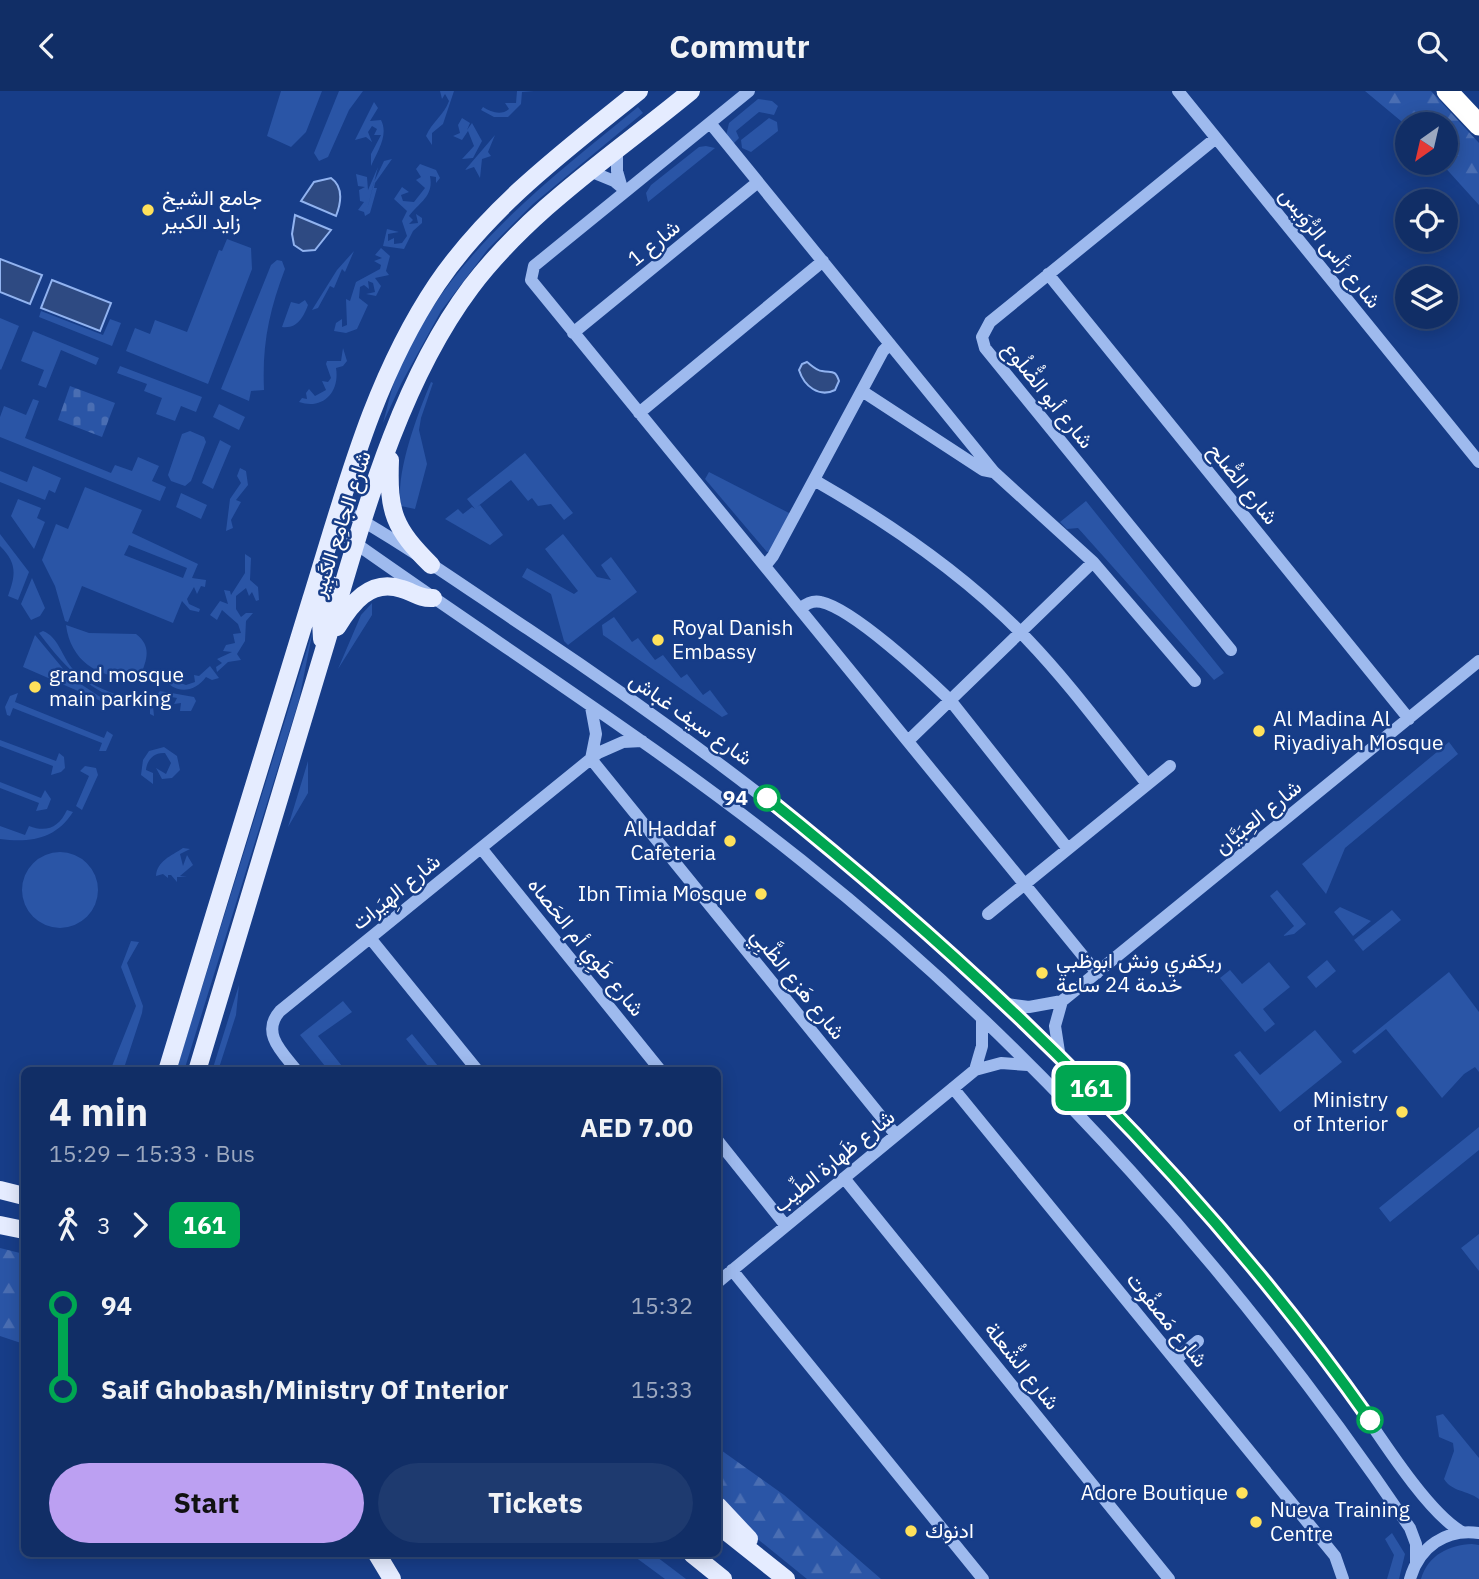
<!DOCTYPE html>
<html lang="en">
<head>
<meta charset="utf-8">
<style>
	:root { --surface:#112e66; --page:#1e3a6f; --text:#f1f3f6; --muted:#9ca8bf; --line:#304a7a; --accent:#bca0f2 }
	body { margin:0; font-family:"IBM Plex Sans",Vazirmatn,sans-serif; background:var(--page); color:var(--text); height:100vh; display:flex; flex-direction:column; font-size:26px; white-space:nowrap }
	* { box-sizing:border-box; margin:0 }
	p { font-size:23px; color:var(--muted) }
	.icon { flex:none; width:38px; height:38px; fill:none; stroke:currentColor; stroke-width:2; stroke-linecap:round; stroke-linejoin:round }
	.map { position:relative; flex:1; overflow:hidden }
	.details { position:absolute; left:21px; top:976px; width:700px; height:490px; display:flex; flex-direction:column; background:var(--surface); border-radius:10px; box-shadow:0 4px 18px #0003,0 0 0 2px var(--line) }
	.details>* { flex:none }
	.badge { padding:0 14px; border-radius:10px; font-size:24px; line-height:46px }
	.needle { width:46px; rotate:214deg }
	.tools { position:absolute; left:1395px; top:21px; display:grid; gap:14px }
	.tools a { display:grid; place-items:center; width:63px; height:63px; border-radius:50%; background:var(--surface); box-shadow:0 4px 18px #0003,0 0 0 2px var(--line); font-size:35px }
	.map>.badge { position:absolute; translate:-50% -50%; box-shadow:0 0 0 4px #fff }
	.legs { display:flex; align-items:center; gap:10px; height:77px; padding:0 28px; font-size:23px }
	.legs p { margin-inline-start:auto }
	.summary { display:flex; align-items:center; justify-content:space-between; height:119px; padding:0 28px }
	h1 { font-size:38px; font-weight:700; line-height:52px }
	.action { display:flex; gap:14px; margin-top:auto; padding:14px 28px }
	.action a { flex:1; height:80px; border-radius:42px; background:var(--accent); color:#111; font-size:28px; font-weight:700; line-height:80px; text-align:center }
	.action a+a { background:var(--page); color:var(--text) }
	ul { padding:0 28px; list-style:none }
	li { display:flex; align-items:center; gap:24px; height:84px; font-size:26px }
	li i { display:grid; place-items:center; width:10px; height:100%; margin:0 9px; background:currentColor }
	li i::after { content:''; width:18px; height:18px; margin:-9px; border:5px solid; border-radius:50%; background:var(--surface) }
	li p { margin-inline-start:auto }
	li:first-child i { background:linear-gradient(#0000 50%,currentColor 0) }
	li:last-child i { background:linear-gradient(currentColor 50%,#0000 0) }
	header { display:flex; justify-content:space-between; align-items:center; height:91px; padding:0 28px; background:var(--surface); font-size:32px; font-weight:700 }
	.map>svg:first-child { display:block }
</style>
</head>
<body>
<header><svg class="icon" aria-label="back" viewBox="0 0 24 24"><path d="M15 5l-7 7 7 7"/></svg>Commutr<svg class="icon" aria-label="search" viewBox="0 0 24 24"><circle cx="10" cy="10" r="6"/><path d="M15 15l6 6"/></svg></header>
<div class="map">
<svg width="1479" height="1488" viewBox="0 0 1479 1488">
	<defs>
		<pattern id="forest-firs" width="22" height="20" patternUnits="userSpaceOnUse" patternTransform="scale(1.75)"><rect width="22" height="20" fill="#2a55a6"/><path d="M5 1l3.5 6h-7zM16 11l3.5 6h-7z" fill="#4a6eb3"/></pattern>
		<pattern id="cemetery-stones" width="16" height="16" patternUnits="userSpaceOnUse" patternTransform="scale(1.75)"><rect width="16" height="16" fill="#2a55a6"/><path d="M2 7V4a2 2 0 0 1 4 0v3zM10 15v-3a2 2 0 0 1 4 0v3z" fill="#4a6eb3"/></pattern>
	</defs>
	<rect width="100%" height="100%" fill="#173d88"/>
	<path fill="#2a55a6" fill-rule="evenodd" d="M281,0H322L306,41L291,56L267,45Z
		M339,0H363L349,19L328,66L319,70L314,62Z
		M440,0H454L443,33L432,42V54L426,45C432,31 444,24 449,10L445,3L442,8Z
		M517,0H534L522,1L521,13L508,26H494L481,19L483,16C491,21 501,25 509,18L505,12H516Z
		M758,8L772,10L778,15L774,24L759,21L736,40L739,47L733,53L726,45L729,32Z
		M374,11L378,17L370,30L381,29C389,44 377,61 371,75V63L381,44H374L377,38L372,35L368,41L372,51L366,46L355,49Z
		M638,16L643,22L533,113L488,158L441,220L402,291L383,332C388,315 391,297 398,281C446,166 545,92 638,16Z
		M462,27L470,32L467,39L472,32L482,50L473,67L462,68L474,55L468,40L462,49L453,45L460,42L458,34Z
		M769,27L777,31L778,40L751,61L742,57L741,49Z
		M495,44L488,61L491,65L482,68L480,87L474,76L465,79Z
		M706,55L715,57L648,111L646,102L651,94L699,56Z
		M392,68L375,92L374,97H377L370,122L365,125L364,121L358,119L364,111L360,110L359,99L365,96L358,95L356,83L367,86L368,99L378,76L367,119L374,91L384,70Z
		M420,73L436,79L440,87L436,92V86L430,85C434,105 420,111 409,125L413,129L409,133L418,132L416,123L422,127V132L413,140L404,158L383,155L387,138L399,141L388,143V150L394,147V153L402,152L407,145L402,130L407,120L394,108L402,96L409,101L401,104L403,110L414,111L425,97L416,89L421,86L416,78Z
		M227,148L251,157L252,178L208,293L126,260L135,237L150,243L155,229L187,241L219,159L222,160Z
		M381,157L390,165L386,180L389,184L375,187L381,195L376,205L366,203L375,201L373,192L368,190L369,198L364,194L360,196L359,207L368,214L357,238L346,242L334,240L336,232L342,228V236L347,234L346,208L350,210L356,191L380,178L381,174L374,170L382,167L375,164Z
		M354,160L345,181L342,178L334,197L330,195L318,217L312,219L337,179Z
		M277,169L282,170L285,178C269,220 262,254 264,299L251,300L249,310L221,298L271,174Z
		M305,209L308,214C303,227 297,238 282,236L291,211L299,213Z
		M41,220L103,244L110,228L121,232L112,255L39,226Z
		M0,227L19,235L1,279L0,278Z
		M33,240L99,267L96,274L61,259L46,297L38,294L44,279L21,270Z
		M343,257L347,270L343,275L336,277C340,301 323,319 299,311L302,307L307,308L306,302L309,298L315,305L326,299L322,290L328,291L331,287L326,273L327,270H341Z
		M120,275L202,306L196,321L181,315L175,330L156,323L162,307L144,300L147,293L117,282Z
		M431,291L433,292L421,327L419,339L427,373L415,418L401,415C395,382 418,322 431,291Z
		M33,308L39,310L25,347L111,382L115,374L132,380L138,366L159,375L152,390L166,396L160,410L0,346V326L4,315L26,324Z
		M219,313L245,326L239,339L213,326Z
		M190,340L204,346L206,351L191,390L185,395L171,390L168,384L182,343Z
		M220,349L231,355L213,398L202,392Z
		M525,362L573,422L564,429L551,413L538,415L532,407L528,410L511,389L477,416L480,414L503,444L490,454L445,428L458,418L463,423L472,416L475,418L467,408Z
		M33,375L61,387L55,402L49,399L45,409L0,391V380L27,391Z
		M240,377L246,380L248,394L236,409L241,411L231,429L233,437L226,440L230,408L241,392L237,385Z
		M709,381L791,423L772,460L767,461L705,388Z
		M85,396L142,419L132,442L198,473L192,487L206,489L205,496L201,495L197,503L194,496L187,508L189,513L200,518L199,521L190,519L182,510L173,532L82,495L68,531L65,530L55,495L42,469L56,433L68,438ZM129,454L187,477L183,487L124,464Z
		M181,402L207,414L201,428L176,416Z
		M18,408L41,417L37,427L45,431L34,458L11,425Z
		M1086,410L1224,582L1214,589L1078,437L1067,438L1060,431Z
		M0,443L29,481L18,509L8,505C16,483 17,472 0,455Z
		M563,443L597,486L611,489L601,474L611,466L637,501L568,554L564,550L551,503L522,486L527,477L574,503L578,500L545,458Z
		M245,463L251,467L250,489L258,496L259,509L256,510L252,501L249,505L246,497L236,505V518L241,526L246,522H253L246,530L245,550L237,563L241,569L228,571L217,581L216,576L222,572L217,568L232,561L223,560L226,554L235,552L233,543L241,542L238,533L222,519L217,529L210,524L220,510L228,513L224,499L230,500L231,504L245,482Z
		M32,487L45,517L40,525L31,529L21,513Z
		M372,512V524L338,578L361,524Z
		M614,526L632,551L638,547L655,569L663,564L681,587L687,583L703,604L710,599L728,623L722,626L603,544L602,534Z
		M66,534L89,542L136,543C153,556 146,570 140,586C103,590 71,573 66,534Z
		M313,539L299,609L184,980H176Z
		M43,540C59,546 62,567 74,579C88,594 105,599 123,606L129,617C83,590 72,586 39,542Z
		M35,544L70,586L117,617L23,576Z
		M210,575L219,587L212,589L206,586C194,602 175,604 163,586L186,594L195,591L194,584L199,585Z
		M160,600L194,606L196,610L191,620H180L181,612L174,613L177,607L166,605L164,610L157,608L153,615L154,625L150,623V613Z
		M18,602L15,611L104,647L107,640L113,644L106,660H99L102,652L13,617L10,625L7,624L5,616L10,605Z
		M0,649L56,670L59,662L64,666L65,677L61,681L51,684L53,675L0,655Z
		M1449,651L1458,663L1345,757L1326,803L1302,773Z
		M164,656L177,665L180,679L172,687L162,688L156,677L166,683L171,672L165,662C154,661 147,669 146,679L153,682V693L141,684L143,669L149,660Z
		M308,670V702L288,736Z
		M85,675L96,677L98,684L82,719L76,715L89,685L80,680Z
		M0,691L41,707L45,699L51,708L47,718L36,720L39,712L0,697Z
		M67,719L73,721C56,748 30,752 0,748V735L25,744L29,735C47,742 59,736 67,719Z
		M183,757L190,758L180,763L183,775L187,764L193,774L180,785L187,786H177V791L171,784H168V787L163,783L156,785C157,770 171,765 183,757Z
		M22 799a38 38 0 1 1 76 0a38 38 0 1 1-76 0Z
		M1277,799L1306,833L1294,843L1283,845L1294,835L1270,805Z
		M1340,816L1371,830L1353,845L1334,821Z
		M1392,819L1401,829L1363,860L1354,849Z
		M131,850L139,851L127,872L143,915L142,922L123,980H110L136,915L121,876Z
		M1327,869L1336,880L1316,897L1307,886Z
		M1269,871L1290,896L1263,918L1275,933L1265,941L1220,887L1230,879L1242,893Z
		M1449,881L1479,921V981L1475,976L1464,983L1442,1007L1386,938L1355,963L1352,960Z
		M239,894L236,924L218,980H212Z
		M343,910L352,921L318,945L346,980H329L300,944Z
		M1315,939L1342,971L1280,1021L1234,964L1240,960L1260,984Z
		M412,943L442,980H432L406,948Z
		M1479,1036V1059L1390,1131L1379,1117Z
		M1479,1143V1180L1461,1157Z
		M1443,1323L1479,1367V1408C1467,1399 1452,1401 1444,1388L1454,1360L1453,1352L1439,1346L1436,1325Z
		M1392,1442L1405,1463L1399,1488H1387L1394,1464L1385,1448Z
		M1472,1453L1479,1454V1488H1421C1428,1464 1449,1454 1472,1453Z
		M631,1463H653L686,1488H665Z"/>
	<path fill="url(#forest-firs)" d="M1365,0H1431L1479,52V114L1441,72H1446V33L1407,35Z
		M0,1157L24,1163V1253L0,1245Z
		M718,1357L784,1404L881,1488H807L718,1416Z"/>
	<path fill="url(#cemetery-stones)" d="M70,295L115,312L102,346L58,329Z"/>
	<path fill="#2e4a82" stroke="#91b3f0" stroke-width="2" d="M331,87C344,96 341,112 336,125L301,110L314,91Z
		M295,124L331,139L315,159L303,160L294,154L292,143Z
		M0,168L42,184L30,213L0,201Z
		M52,189L111,212L100,240L41,217Z
		M807,271C811,274 817,280 822,280C832,282 835,278 839,290L835,299C819,307 804,295 799,279L802,273Z"/>
	<g fill="none" stroke-linecap="round" stroke-linejoin="round">
		<path stroke="#9ebaee" stroke-width="12" d="M749,0L534,175L531,189L1097,882
			M1178,0L1479,371
			M710,32L994,381L1093,471L1195,590
			M1216,47L990,231L982,246L985,257L1231,559
			M617,61V80L621,94
			M592,81L614,90L626,100
			M1048,183L1409,628
			M573,242L758,91
			M862,300L983,379L993,381
			M639,322L823,170
			M814,389C891,433 966,484 1028,549C1071,594 1108,645 1147,693
			M340,417C405,453 466,497 528,538C761,693 961,855 1151,1061C1215,1131 1277,1203 1334,1279C1364,1319 1422,1419 1462,1441
			M334,437C489,548 652,650 801,769C1037,957 1241,1188 1410,1437L1416,1453V1471
			M765,475L773,465L883,260L890,253
			M801,517C807,512 813,509 821,511C853,518 925,585 950,609L1068,758
			M908,650L1093,471
			M591,668L896,1044
			M591,668L596,643L591,616
			M481,757L661,980
			M988,823L1170,675
			M370,847L478,980
			M1007,913L1029,916L1062,910L1479,570
			M1059,961L1055,935L1062,910
			M975,979L982,955V929
			M297,980C283,962 260,942 280,920L598,662L623,651L642,650
			M953,997L1335,1465L1343,1488
			M718,1050L786,1135
			M844,1087L1169,1488
			M732,1179L983,1488
			M718,1191L975,979L1001,972L1028,974
			M1175,1269L1198,1250
			M1410,1488C1419,1456 1446,1437 1479,1442"/>
		<path stroke="#e5ecff" stroke-width="18" d="M390,369C388,422 394,437 431,474
			M337,536C351,513 370,487 402,498C413,501 420,508 433,507
			M322,548L321,529L331,494
			M167,980C215,823 262,665 311,509C345,400 373,288 437,193C490,115 567,58 639,0
			M197,980C239,841 281,701 323,562C360,440 394,299 471,196C530,118 616,62 691,0
			M0,1099L24,1105
			M0,1134L24,1139
			M718,1415L749,1448
			M718,1434L786,1488
			M377,1463L392,1488
			M692,1463L723,1488"/>
		<path stroke="#fff" stroke-width="21" d="M1447,0L1479,34"/>
	</g>
	<g fill="none" stroke-linecap="round" stroke-linejoin="round">
		<defs>
			<path id="line-1" d="M767,707C993,888 1203,1092 1370,1329"/>
		</defs>
		<use href="#line-1" stroke="#fff" stroke-width="16"/>
		<use href="#line-1" stroke="#00a651" stroke-width="10"/>
	</g>
	<g fill="#ffe15b" stroke="#173d88" stroke-width="2.5">
		<circle cx="148" cy="119" r="7"/>
		<circle cx="658" cy="549" r="7"/>
		<circle cx="35" cy="596" r="7"/>
		<circle cx="1259" cy="640" r="7"/>
		<circle cx="730" cy="750" r="7"/>
		<circle cx="761" cy="803" r="7"/>
		<circle cx="1042" cy="882" r="7"/>
		<circle cx="1402" cy="1021" r="7"/>
		<circle cx="1242" cy="1402" r="7"/>
		<circle cx="1256" cy="1431" r="7"/>
		<circle cx="911" cy="1440" r="7"/>
	</g>
	<g fill="#fff" stroke="#00a651" stroke-width="3.5">
		<circle cx="767" cy="707" r="12"/>
		<circle cx="1370" cy="1329" r="12"/>
	</g>
	<g text-anchor="middle" stroke-width="5" stroke-linejoin="round" paint-order="stroke">
		<g font-size="21" fill="#fff" stroke="#173d88" text-anchor="start">
			<text x="162" y="114">جامع الشيخ<tspan x="162" dy="24">زايد الكبير</tspan></text>
			<text x="672" y="544">Royal Danish<tspan x="672" dy="24">Embassy</tspan></text>
			<text x="49" y="591">grand mosque<tspan x="49" dy="24">main parking</tspan></text>
			<text x="1273" y="635">Al Madina Al<tspan x="1273" dy="24">Riyadiyah Mosque</tspan></text>
			<text x="716" y="745" text-anchor="end">Al Haddaf<tspan x="716" dy="24">Cafeteria</tspan></text>
			<text x="747" y="810" text-anchor="end">Ibn Timia Mosque</text>
			<text x="1056" y="877">ريكفري ونش ابوظبي<tspan x="1056" dy="24">خدمة 24 ساعة</tspan></text>
			<text x="1388" y="1016" text-anchor="end">Ministry<tspan x="1388" dy="24">of Interior</tspan></text>
			<text x="1228" y="1409" text-anchor="end">Adore Boutique</text>
			<text x="1270" y="1426">Nueva Training<tspan x="1270" dy="24">Centre</tspan></text>
			<text x="925" y="1447">ادنوك</text>
		</g>
		<g font-size="21" fill="#fff" stroke="#173d88">
			<text transform="translate(654 152) rotate(-39)" y="7">شارع 1</text>
			<text transform="translate(1330 157) rotate(51)" y="7">شارع رَأس الرُّوَيس</text>
			<text transform="translate(1048 304) rotate(51)" y="7">شارع أبو الضُّلُوع</text>
			<text transform="translate(1243 393) rotate(51)" y="7">شارع الصُّلح</text>
			<text transform="translate(341 433) rotate(-72)" y="7">شارع الجامِع الكَبِير</text>
			<text transform="translate(691 628) rotate(35)" y="7">شارع سيف غباش</text>
			<text transform="translate(1258 726) rotate(-39)" y="7">شارع العِبَيَّان</text>
			<text transform="translate(396 801) rotate(-39)" y="7">شارع الهِيَرات</text>
			<text transform="translate(586 856) rotate(51)" y="7">شارع طَوِي أم الحَصاه</text>
			<text transform="translate(798 893) rotate(51)" y="7">شارع هَزع الظَّبِي</text>
			<text transform="translate(834 1070) rotate(-39)" y="7">شارع ظَهارة الطِّيب</text>
			<text transform="translate(1167 1229) rotate(51)" y="7">شارع مَصفُوت</text>
			<text transform="translate(1022 1275) rotate(51)" y="7">شارع الشُّعلة</text>
		</g>
		<g font-size="21" font-weight="bold" fill="#fff" stroke="#173d88" text-anchor="end">
			<text x="748" y="714">94</text>
		</g>
	</g>
</svg>
<div class="tools">
<a><svg class="needle" viewBox="-14 -14 28 28"><path d="M0-13l5 13h-10z" fill="#e53935"/><path d="M0 13l5-13h-10z" fill="#9ca8bf"/></svg></a>
<a><svg class="icon" aria-label="locate" viewBox="0 0 24 24"><circle cx="12" cy="12" r="6"/><path d="M12 2v4M12 18v4M2 12h4M18 12h4"/></svg></a>
<a><svg class="icon" aria-label="layers" viewBox="0 0 24 24"><path d="M12 4l9 5-9 5-9-5zM3 14l9 5 9-5"/></svg></a>
</div>
<b class="badge" style="left:1091px;top:997px;background:#00a651;color:#fff">161</b>
<section class="details">
<div class="summary"><div><h1>4 min</h1><p>15:29 – 15:33 · Bus</p></div><b>AED 7.00</b></div>
<div class="legs"><svg class="icon" aria-label="walk" viewBox="0 0 24 24"><circle cx="13" cy="4" r="2"/><path d="M13 8l-2 6 4 7M11 14l-3 7M7 12l3-4h3l4 4"/></svg>3<svg class="icon" aria-label="forward" viewBox="0 0 24 24"><path d="M9 5l7 7-7 7"/></svg><b class="badge" style="background:#00a651;color:#fff">161</b></div>
<ul>
<li><i style="color:#00a651"></i><b>94</b><p>15:32</p></li>
<li><i style="color:#00a651"></i><b>Saif Ghobash/Ministry Of Interior</b><p>15:33</p></li>
</ul>
<div class="action"><a>Start</a><a>Tickets</a></div>
</section>
</div>
</body>
</html>
